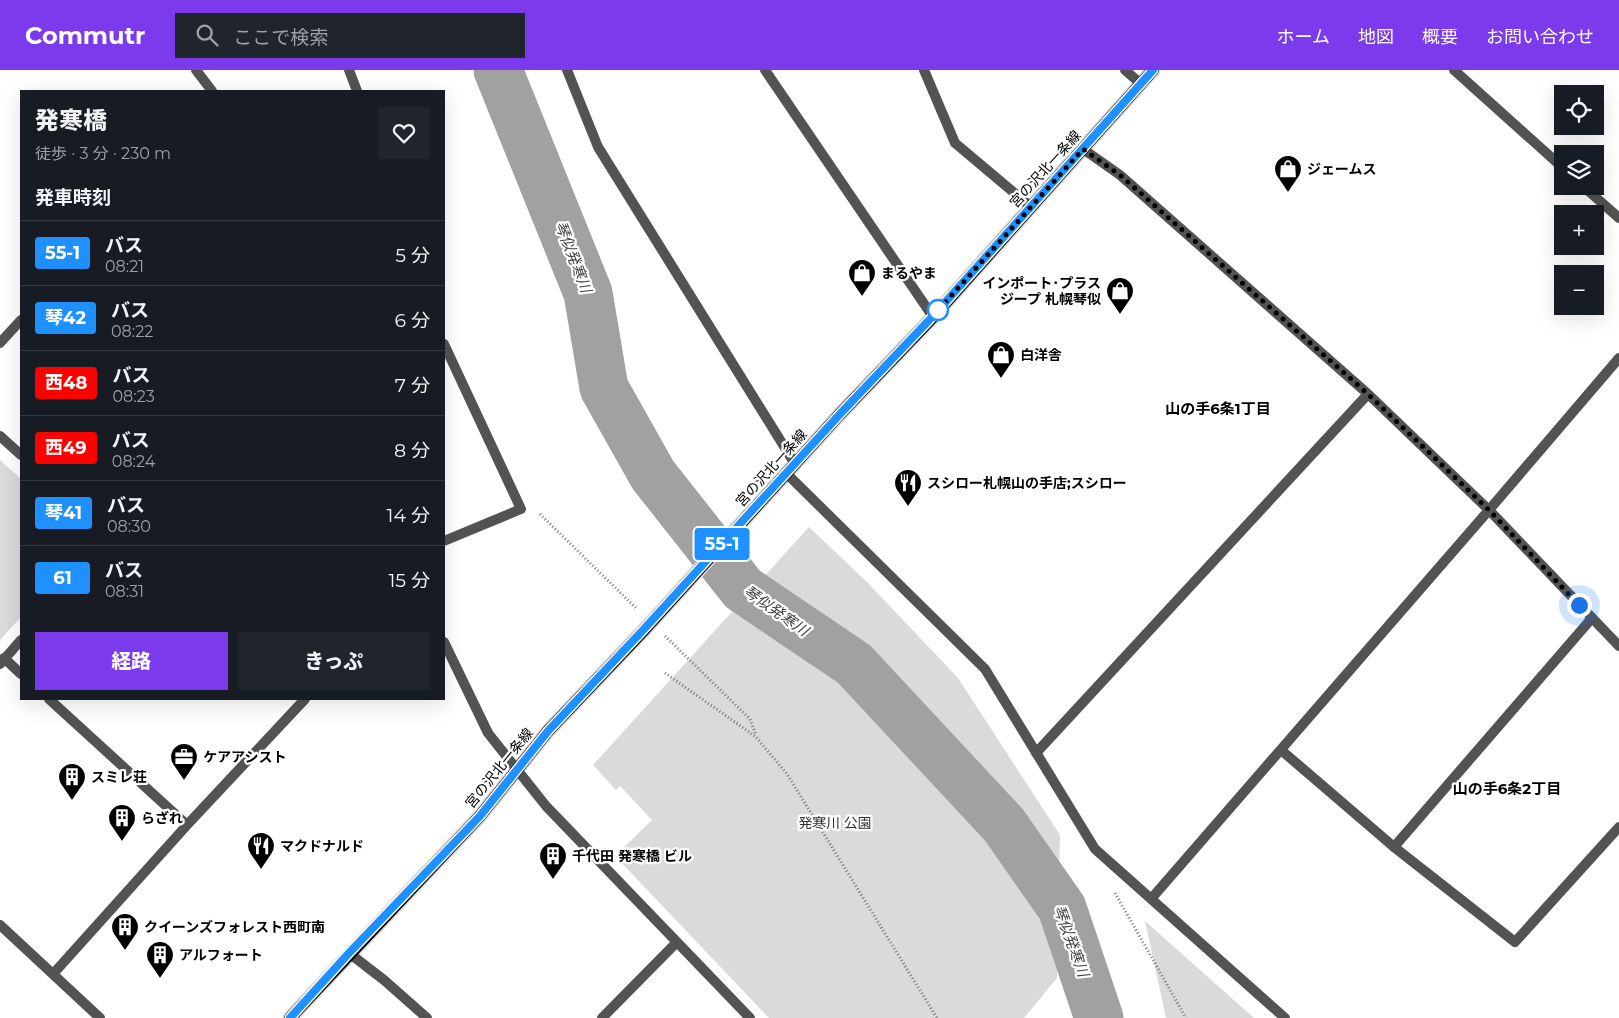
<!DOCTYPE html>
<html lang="ja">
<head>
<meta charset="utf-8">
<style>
	:root { --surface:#171b24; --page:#20242c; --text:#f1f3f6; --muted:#9ea1a6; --line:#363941; --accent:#7c3aed }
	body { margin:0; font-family:Montserrat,"Noto Sans JP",sans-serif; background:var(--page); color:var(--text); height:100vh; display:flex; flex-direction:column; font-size:19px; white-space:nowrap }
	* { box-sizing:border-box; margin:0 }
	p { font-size:16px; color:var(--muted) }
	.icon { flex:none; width:28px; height:28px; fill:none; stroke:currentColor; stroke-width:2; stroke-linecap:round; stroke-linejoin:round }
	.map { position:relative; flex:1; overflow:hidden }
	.panel { position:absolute; left:20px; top:20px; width:425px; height:610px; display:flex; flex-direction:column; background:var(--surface); border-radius:0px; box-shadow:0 5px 20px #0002 }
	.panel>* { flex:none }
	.badge { padding:0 10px; border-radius:4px; font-size:18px; line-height:32px }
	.fabs { position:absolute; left:1554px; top:15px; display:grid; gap:10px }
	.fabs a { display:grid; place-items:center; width:50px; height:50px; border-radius:0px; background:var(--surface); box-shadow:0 5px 20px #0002; font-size:25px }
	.you { position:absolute; width:25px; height:25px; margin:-12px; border:4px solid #fff; border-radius:50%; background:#1a73e8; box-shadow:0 0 0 8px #1a73e833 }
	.map>.badge { position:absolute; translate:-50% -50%; box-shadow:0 0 0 2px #fff }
	h2 { padding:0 15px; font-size:19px; line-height:45px }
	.round { display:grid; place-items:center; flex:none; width:52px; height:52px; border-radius:0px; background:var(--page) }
	.headline { display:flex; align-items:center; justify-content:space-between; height:85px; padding:0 15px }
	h1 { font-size:24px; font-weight:800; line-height:38px }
	.action { display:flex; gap:10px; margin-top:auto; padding:10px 15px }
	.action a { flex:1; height:58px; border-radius:0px; background:var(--accent); color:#fff; font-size:20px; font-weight:800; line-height:58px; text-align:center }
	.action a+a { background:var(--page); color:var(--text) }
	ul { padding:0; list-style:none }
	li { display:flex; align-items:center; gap:15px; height:65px; padding:0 15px; border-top:1px solid var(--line) }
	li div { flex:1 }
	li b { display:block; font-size:19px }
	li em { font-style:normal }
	li .badge { min-width:55px; font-weight:700; text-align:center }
	header { display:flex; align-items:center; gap:30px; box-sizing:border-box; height:70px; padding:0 25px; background:var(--accent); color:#fff }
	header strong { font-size:24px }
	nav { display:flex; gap:28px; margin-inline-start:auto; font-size:18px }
	.search { width:350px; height:45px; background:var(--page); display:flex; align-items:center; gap:12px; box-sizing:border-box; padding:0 18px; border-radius:0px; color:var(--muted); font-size:19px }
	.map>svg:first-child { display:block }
</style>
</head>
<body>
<header>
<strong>Commutr</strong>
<div class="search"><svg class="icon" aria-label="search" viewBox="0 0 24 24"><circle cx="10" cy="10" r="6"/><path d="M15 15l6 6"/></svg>ここで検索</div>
<nav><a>ホーム</a><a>地図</a><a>概要</a><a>お問い合わせ</a></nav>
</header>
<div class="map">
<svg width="1619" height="948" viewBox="0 0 1619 948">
	<rect width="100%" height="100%" fill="#fff"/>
	<path fill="#dadada" d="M0,390L21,409V547L0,570Z
		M809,457L868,513L958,608L1060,765L1057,908L1024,948H769L615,786L652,750L620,716L616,720L593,695Z
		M1145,851L1254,948H1166Z"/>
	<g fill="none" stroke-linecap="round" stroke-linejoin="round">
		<path stroke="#a1a1a1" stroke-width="49" d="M498,0L588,223L604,318L653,405L743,519L854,594L1004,755L1062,838L1099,948"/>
		<defs>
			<path id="primary" d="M773,418L840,344L933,247L1153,0
				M290,948L480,746L548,661L645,559"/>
		</defs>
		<use href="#primary" stroke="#dbdbdb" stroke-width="15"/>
		<path stroke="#757575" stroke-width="3" stroke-dasharray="1 2.5" stroke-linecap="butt" d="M540,444L637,539
			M665,566L750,649L756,665
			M665,603L756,667L787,704L937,948
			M1115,823L1186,948"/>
		<path stroke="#535353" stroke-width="10" d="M1592,548L1394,777L1515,872L1619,757"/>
		<path stroke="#535353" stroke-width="10" d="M196,0L212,21
			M349,0L357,21
			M567,0L598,77L795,394
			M765,0L933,247
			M924,0L955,73L1031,137
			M1125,0L1141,14
			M1454,0L1562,97
			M1083,79L1120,105L1368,324L1489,440L1619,576
			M1583,116L1619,148
			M0,273L21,250
			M444,274L521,439L444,471
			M0,366L21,385
			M786,403L985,599L1095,779L1285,948
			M444,572L488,663L546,736L750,948
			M4,588L21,604
			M0,594L21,570
			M49,629L187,755
			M1281,680L1394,777
			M1036,683L1368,324
			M1151,829L1489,440L1619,288
			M0,855L100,948
			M349,883L384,910L427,948
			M53,904L187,755L305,629
			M602,948L677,872"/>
		<use href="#primary" stroke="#000" stroke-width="12"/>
		<defs>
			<path id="primary-bridge" d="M645,559L773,418"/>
		</defs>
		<use href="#primary-bridge" stroke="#dbdbdb" stroke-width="15" stroke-linecap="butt"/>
		<use href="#primary-bridge" stroke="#000" stroke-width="12"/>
	</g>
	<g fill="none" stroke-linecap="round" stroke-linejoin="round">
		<defs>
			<path id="line" d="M290,948L349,883L480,746L548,661L645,558L840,344L933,246L1153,0"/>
		</defs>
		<use href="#line" stroke="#fff" stroke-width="11"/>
		<use href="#line" stroke="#1e90ff" stroke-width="8"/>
		<path stroke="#000" stroke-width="5" stroke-dasharray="0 9" d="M938,240L933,246L1083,79L1120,105L1368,324L1489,440L1579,535"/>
	</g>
	<defs>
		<symbol id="shop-pin" viewBox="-11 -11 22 30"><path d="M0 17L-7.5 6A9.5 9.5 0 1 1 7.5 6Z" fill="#000" stroke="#fff"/><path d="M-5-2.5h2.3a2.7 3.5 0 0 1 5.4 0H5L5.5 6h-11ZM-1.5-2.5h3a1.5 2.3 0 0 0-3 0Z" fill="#fff"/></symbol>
		<symbol id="restaurant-pin" viewBox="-11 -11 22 30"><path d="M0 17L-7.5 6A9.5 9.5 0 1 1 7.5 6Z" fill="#000" stroke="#fff"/><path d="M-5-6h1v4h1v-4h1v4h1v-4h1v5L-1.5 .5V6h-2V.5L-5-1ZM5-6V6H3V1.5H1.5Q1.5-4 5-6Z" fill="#fff"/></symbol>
		<symbol id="office-pin" viewBox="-11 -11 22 30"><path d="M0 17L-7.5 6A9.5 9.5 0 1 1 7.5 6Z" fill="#000" stroke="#fff"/><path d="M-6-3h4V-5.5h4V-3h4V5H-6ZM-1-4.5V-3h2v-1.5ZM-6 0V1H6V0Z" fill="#fff"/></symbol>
		<symbol id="building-pin" viewBox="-11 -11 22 30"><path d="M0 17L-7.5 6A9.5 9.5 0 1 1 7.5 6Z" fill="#000" stroke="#fff"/><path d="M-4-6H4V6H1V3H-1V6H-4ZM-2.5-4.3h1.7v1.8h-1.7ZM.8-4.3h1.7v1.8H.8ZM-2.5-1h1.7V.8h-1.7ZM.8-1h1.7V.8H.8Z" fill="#fff"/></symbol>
	</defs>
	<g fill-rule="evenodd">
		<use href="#shop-pin" x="1272" y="83" width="32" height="43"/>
		<use href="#shop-pin" x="846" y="187" width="32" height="43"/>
		<use href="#shop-pin" x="1104" y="205" width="32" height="43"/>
		<use href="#shop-pin" x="985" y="269" width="32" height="43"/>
		<use href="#restaurant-pin" x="892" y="397" width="32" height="43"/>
		<use href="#office-pin" x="168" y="671" width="32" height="43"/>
		<use href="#building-pin" x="56" y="691" width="32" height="43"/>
		<use href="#building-pin" x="106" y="732" width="32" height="43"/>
		<use href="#restaurant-pin" x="245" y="760" width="32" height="43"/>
		<use href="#building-pin" x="537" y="770" width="32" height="43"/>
		<use href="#building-pin" x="109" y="841" width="32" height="43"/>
		<use href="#building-pin" x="144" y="869" width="32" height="43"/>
	</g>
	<circle fill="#fff" stroke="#1e90ff" stroke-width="2.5" cx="938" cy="240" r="10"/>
	<g text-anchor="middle" stroke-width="4.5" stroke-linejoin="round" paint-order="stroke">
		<g font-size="14" fill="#000" stroke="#fff">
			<text transform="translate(1045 99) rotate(-48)" y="5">宮の沢北一条線</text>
			<text transform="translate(771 398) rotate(-48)" y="5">宮の沢北一条線</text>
			<text transform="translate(499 698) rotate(-51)" y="5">宮の沢北一条線</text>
		</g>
		<g font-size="14" font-weight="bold" fill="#000" stroke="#fff" text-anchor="start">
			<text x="1307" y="104">ジェームス</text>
			<text x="881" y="208">まるやま</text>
			<text x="1101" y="218" text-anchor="end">インポート･プラス<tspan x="1101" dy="16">ジープ 札幌琴似</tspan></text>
			<text x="1020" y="290">白洋舎</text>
			<text x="927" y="418">スシロー札幌山の手店;スシロー</text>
			<text x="203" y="692">ケアアシスト</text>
			<text x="91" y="712">スミレ荘</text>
			<text x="141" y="753">らざれ</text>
			<text x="280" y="781">マクドナルド</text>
			<text x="572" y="791">千代田 発寒橋 ビル</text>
			<text x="144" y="862">クイーンズフォレスト西町南</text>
			<text x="179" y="890">アルフォート</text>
		</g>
		<g font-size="14" fill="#313131" stroke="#fff">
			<text x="835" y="758">発寒川 公園</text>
		</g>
		<g font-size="15" font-style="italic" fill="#424242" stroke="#fff">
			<text transform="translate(573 187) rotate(69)" y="5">琴似発寒川</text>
			<text transform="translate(776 541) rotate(35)" y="5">琴似発寒川</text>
			<text transform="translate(1071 871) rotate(70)" y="5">琴似発寒川</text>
		</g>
		<g font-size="15" font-weight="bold" fill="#000" stroke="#fff">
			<text x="1218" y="344">山の手6条1丁目</text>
			<text x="1507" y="724">山の手6条2丁目</text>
		</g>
	</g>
</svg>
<div class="fabs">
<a><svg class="icon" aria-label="locate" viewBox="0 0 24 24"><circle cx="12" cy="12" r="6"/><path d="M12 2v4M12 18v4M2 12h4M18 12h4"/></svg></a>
<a><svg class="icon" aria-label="layers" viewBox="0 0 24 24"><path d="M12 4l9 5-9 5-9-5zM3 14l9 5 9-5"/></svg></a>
<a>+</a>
<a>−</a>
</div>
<div class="you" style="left:1579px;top:535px"></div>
<b class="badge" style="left:722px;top:474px;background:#1e90ff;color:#fff">55-1</b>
<section class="panel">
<div class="headline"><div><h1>発寒橋</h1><p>徒歩 · 3 分 · 230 m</p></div><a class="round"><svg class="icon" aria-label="heart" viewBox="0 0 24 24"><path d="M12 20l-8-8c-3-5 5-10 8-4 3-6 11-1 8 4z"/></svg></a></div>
<h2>発車時刻</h2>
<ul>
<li><span class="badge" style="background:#1e90ff;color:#fff">55-1</span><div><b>バス</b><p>08:21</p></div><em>5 分</em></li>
<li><span class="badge" style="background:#1e90ff;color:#fff">琴42</span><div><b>バス</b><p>08:22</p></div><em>6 分</em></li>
<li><span class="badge" style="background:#f00;color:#fff">西48</span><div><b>バス</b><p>08:23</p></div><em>7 分</em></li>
<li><span class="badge" style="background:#f00;color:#fff">西49</span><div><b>バス</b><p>08:24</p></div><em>8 分</em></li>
<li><span class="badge" style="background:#1e90ff;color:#fff">琴41</span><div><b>バス</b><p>08:30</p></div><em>14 分</em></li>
<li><span class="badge" style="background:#1e90ff;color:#fff">61</span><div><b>バス</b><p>08:31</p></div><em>15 分</em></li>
</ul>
<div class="action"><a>経路</a><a>きっぷ</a></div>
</section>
</div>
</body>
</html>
